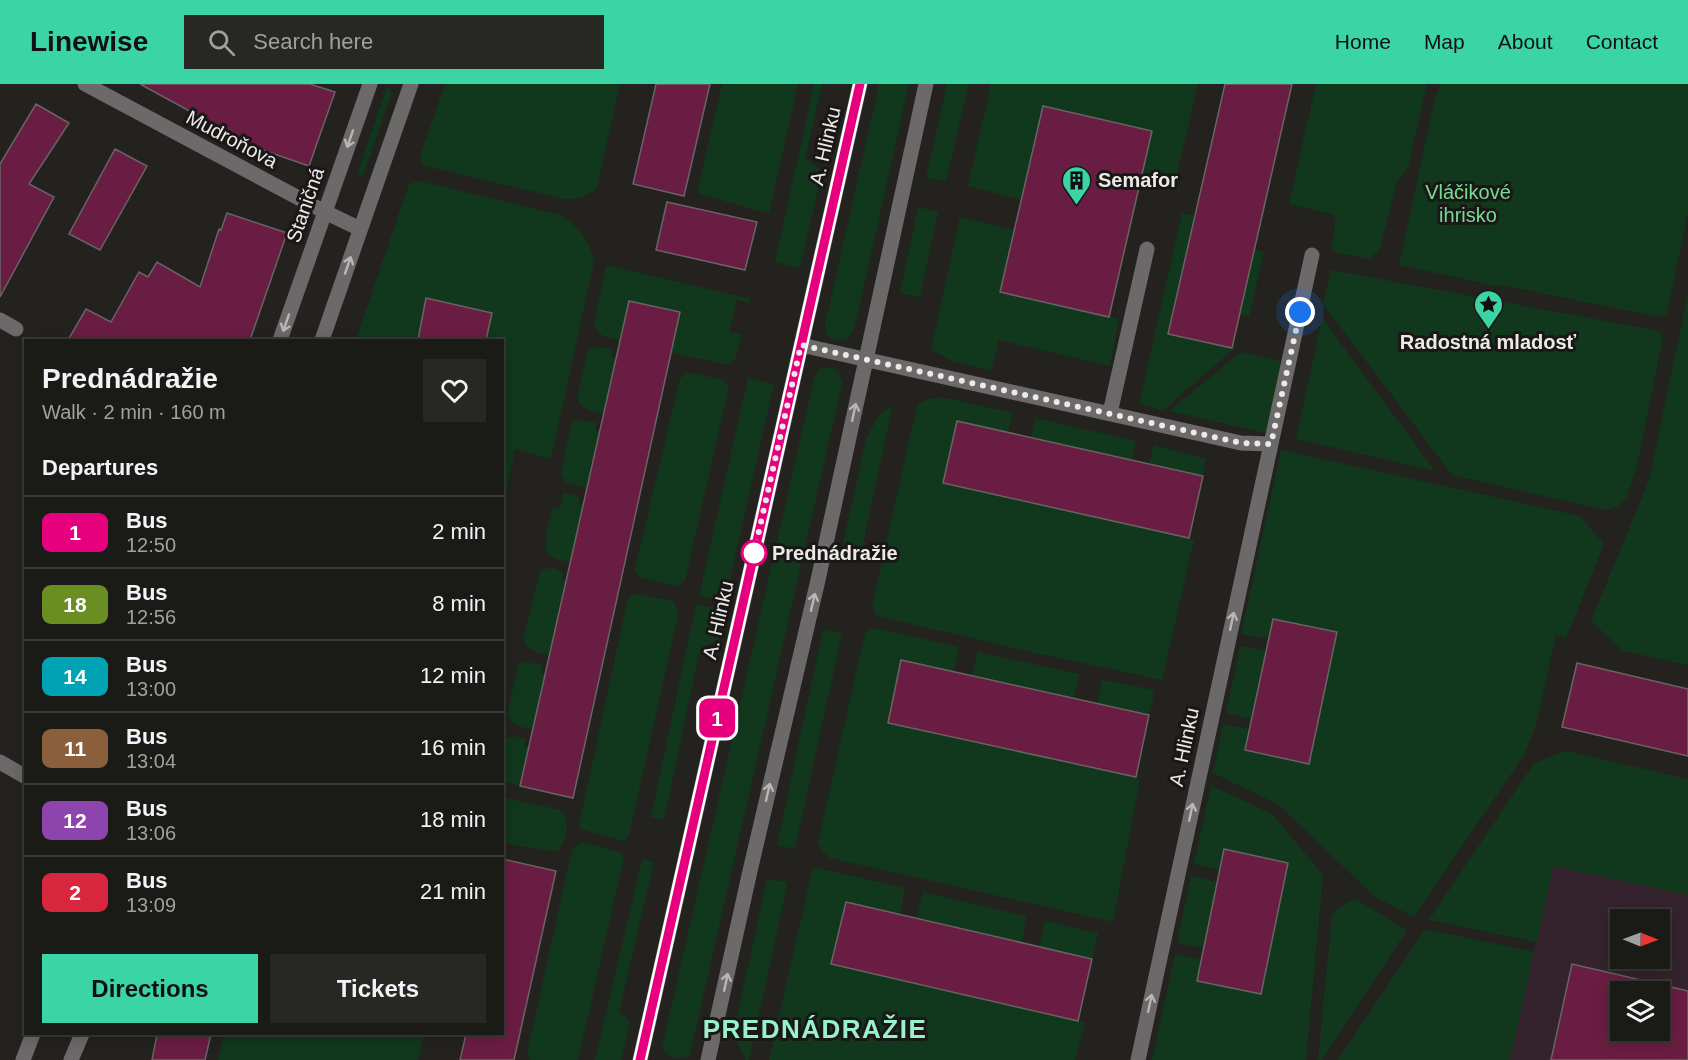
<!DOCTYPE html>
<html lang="en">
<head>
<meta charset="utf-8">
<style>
	:root { --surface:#1a1a17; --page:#272724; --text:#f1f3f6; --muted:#9fa1a1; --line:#383836; --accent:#3ad4a5 }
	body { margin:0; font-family:Arial,sans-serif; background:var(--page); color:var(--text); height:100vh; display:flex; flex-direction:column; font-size:22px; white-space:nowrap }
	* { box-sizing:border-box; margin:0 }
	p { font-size:20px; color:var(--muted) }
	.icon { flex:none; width:33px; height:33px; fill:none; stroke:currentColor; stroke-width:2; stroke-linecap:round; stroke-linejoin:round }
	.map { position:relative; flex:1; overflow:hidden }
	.details { position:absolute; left:24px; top:255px; width:480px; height:696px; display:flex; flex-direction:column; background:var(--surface); border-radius:0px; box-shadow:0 3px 15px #0003,0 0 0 2px var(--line) }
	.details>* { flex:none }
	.badge { padding:0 12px; border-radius:9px; font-size:21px; line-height:39px }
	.needle { width:39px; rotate:91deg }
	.controls { position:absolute; left:1610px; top:825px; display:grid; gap:12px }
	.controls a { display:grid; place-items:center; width:60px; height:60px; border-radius:0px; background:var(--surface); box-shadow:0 3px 15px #0003,0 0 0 2px var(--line); font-size:30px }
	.you { position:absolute; width:30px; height:30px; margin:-15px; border:4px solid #fff; border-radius:50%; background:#1a73e8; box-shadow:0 0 0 9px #1a73e833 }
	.map>.badge { position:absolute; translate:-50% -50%; box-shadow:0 0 0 3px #fff }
	h2 { padding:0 18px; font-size:22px; line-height:54px }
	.round { display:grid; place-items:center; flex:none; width:63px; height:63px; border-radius:0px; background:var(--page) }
	.overview { display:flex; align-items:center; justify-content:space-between; height:102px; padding:0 18px }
	h1 { font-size:28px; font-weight:600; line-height:45px }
	.action { display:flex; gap:12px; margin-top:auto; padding:12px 18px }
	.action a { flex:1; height:69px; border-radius:0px; background:var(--accent); color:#111; font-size:24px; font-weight:600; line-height:69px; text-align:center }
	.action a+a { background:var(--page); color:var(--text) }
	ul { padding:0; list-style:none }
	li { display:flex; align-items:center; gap:18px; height:72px; padding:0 18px; border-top:2px solid var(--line) }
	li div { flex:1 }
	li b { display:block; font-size:22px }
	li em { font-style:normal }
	li .badge { min-width:66px; font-weight:700; text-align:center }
	header { display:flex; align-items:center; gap:36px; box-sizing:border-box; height:84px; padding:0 30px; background:var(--accent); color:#111 }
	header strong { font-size:28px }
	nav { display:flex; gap:33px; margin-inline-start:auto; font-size:21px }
	.search { width:420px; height:54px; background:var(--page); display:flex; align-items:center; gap:15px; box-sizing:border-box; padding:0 21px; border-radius:0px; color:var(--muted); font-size:22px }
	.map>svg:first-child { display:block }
</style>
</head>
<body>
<header>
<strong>Linewise</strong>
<div class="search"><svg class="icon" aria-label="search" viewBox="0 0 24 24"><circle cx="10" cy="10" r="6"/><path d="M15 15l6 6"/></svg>Search here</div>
<nav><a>Home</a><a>Map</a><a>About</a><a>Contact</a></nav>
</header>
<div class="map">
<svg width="1688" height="976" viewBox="0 0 1688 976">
	<rect width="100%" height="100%" fill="#23221f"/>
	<path fill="#34232c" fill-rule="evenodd" d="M1553,782L1688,811V976H1510ZM1620,836H1659V874H1620ZM1620,908H1659V946H1620Z"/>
	<path fill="#11381d" d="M445,0H620L597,104C587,113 578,115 565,115L425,82L421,78L420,72Z
		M722,0H798L769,130L697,109Z
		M814,0H822L805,75L822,87L800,184L775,178Z
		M879,0H909L854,246L848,255L836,257L827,251L825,241Z
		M947,0H969L946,97L926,94Z
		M991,0H1198L1173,107L1140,100L1043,22L1022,116L968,102Z
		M1316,0H1427L1408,84L1397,98L1379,167L1368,175L1331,167L1336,136L1332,130L1289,120Z
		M1440,0H1688V128L1667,229L1659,233L1502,201L1501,203L1399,181L1436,10L1437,11Z
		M389,4L392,8L363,92L357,91L386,5Z
		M419,97L561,131C581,145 588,154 594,178L551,375L515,365L503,424L502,256H356L409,100Z
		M918,123L938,128L920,213L900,209Z
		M1182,129L1195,132L1169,250L1232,264L1236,263L1163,326L1139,320Z
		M960,133L1014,146L1001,208L1119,235L1110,282L999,256L991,287L952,277L931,266Z
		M1255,166L1264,168L1249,233L1240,231Z
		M606,181L751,215L750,219L737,216L729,248L742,250L736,274L729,281L673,269L672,267L680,228L629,217L620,256C607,253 599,254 594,240Z
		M1331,186L1659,247L1663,253L1637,382L1627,413L1618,422L1605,426L1452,391L1323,220Z
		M1688,210V581L1623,567L1591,537L1649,396Z
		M1322,234L1435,387L1296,355Z
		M593,263L613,265L611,273H616L603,330C592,327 582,326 577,315L587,268Z
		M1241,268L1281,277L1266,349L1169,327Z
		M831,283L839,289L842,300L690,971C677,976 669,976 662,964L814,294L819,285Z
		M688,289L722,295L729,302L685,497L676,502L641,494L637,490L635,485L680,294Z
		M748,294L774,300L725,518L699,512Z
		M941,313L1013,329L1008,348L957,337L943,399L1194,456L1162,596L1022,566L877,532L872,523L917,321L928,315Z
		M893,321L859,478L840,474L866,354L880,330Z
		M1035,334L1136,357L1132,376L1031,354Z
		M576,336L597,339L595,346L599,347L587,404L570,400L564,397L561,389L571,340Z
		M1154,361L1206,375L1203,392L1149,380Z
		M1281,366L1580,432L1604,460L1566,554L1556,551L1536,641L1524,671L1414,833L1375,813L1278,720L1213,689L1223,640L1250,645L1246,666L1309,680L1337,549L1274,535L1270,555L1241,550Z
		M563,409L580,413L579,420L583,421L570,478C563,476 553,476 548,470C541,462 550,434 553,423L560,425Z
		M553,484L563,488L562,495L566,496L549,571C538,569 528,567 523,556L539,490L544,485Z
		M638,510L673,517L679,527L629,752L623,757L584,746L581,745L579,741L627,518L631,512Z
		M696,520L724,526L719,555L700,565L664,736L651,733Z
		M875,544L959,563L953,588L901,577L888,639L1140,695L1113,838L830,774L824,769L818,759L865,549Z
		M823,545L842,549L795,765L777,761Z
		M1240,562L1267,567L1252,635L1226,629Z
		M978,568L1080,590L1074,614L972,592Z
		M524,578L543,581L541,589L546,590L533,646C522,643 511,642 507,630L518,581Z
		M1102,596L1155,606L1149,631L1097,619Z
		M515,652L526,655L525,662L529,664L520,702L503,697L502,656Z
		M1566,667L1688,695V811L1553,782L1537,858L1429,836L1534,679Z
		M1211,701L1273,731L1323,791L1306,976H1152L1175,870L1201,876L1197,897L1261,910L1288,779L1225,765L1221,786L1194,780Z
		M503,713L560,726C572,735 566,757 558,768L503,759Z
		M581,758L620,768L624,774L578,976H530L527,969L572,765Z
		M642,775L654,778L619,928L630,937L622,976H595Z
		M813,783L905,804L900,831L832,880L1085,939L1075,976H769Z
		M1191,792L1218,798L1204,864L1177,859Z
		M767,795L788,798L749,976H746L737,958L736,938Z
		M923,808L1026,832L1022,859L917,834Z
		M1355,815L1407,846L1322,976H1318L1332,832C1339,822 1345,819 1355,815Z
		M1045,837L1098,849L1092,875L1039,863Z
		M1425,845L1534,868L1510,976H1338Z
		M224,950H424L418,976H218Z"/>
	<path fill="#6a1d42" stroke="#686465" stroke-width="1.5" fill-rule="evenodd" d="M140,0H310L335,8L309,82L257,64Z
		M656,0H710L684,112L633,100Z
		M1225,0H1292L1232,264L1168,250Z
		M36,20L69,39L29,100L54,113L0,213V80Z
		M1043,22L1152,47L1109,233L1000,208Z
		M115,65L147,82L100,166L69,150Z
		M667,118L757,138L745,186L656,166Z
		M227,129L287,149L250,256H68L86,225L111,238L139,188L148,193L157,178L200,203L219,145L221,146Z
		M426,214L492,229L486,256H418Z
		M629,217L680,228L573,714L520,702Z
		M957,337L1203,392L1189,454L943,399Z
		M1273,535L1337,548L1309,680L1245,666Z
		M901,576L1149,631L1136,693L888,639Z
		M1577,579L1688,605V672L1562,643Z
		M1224,765L1288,779L1261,910L1197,897Z
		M502,775L556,787L514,976H460L466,950H502Z
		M846,818L1092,875L1078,937L831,880Z
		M1572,880L1688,907V976H1551ZM1620,908H1659V946H1620Z
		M157,950H211L205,976H152Z"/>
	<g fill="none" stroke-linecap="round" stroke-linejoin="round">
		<path stroke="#6b696a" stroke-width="15" d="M85,0L325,128L360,145
			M0,236L16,245
			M280,256L370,0
			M322,256L411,0
			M801,261L1241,359L1271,360L1138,976
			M1110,329L1147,165
			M1271,360L1312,171
			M0,678L26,693
			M23,976L33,950
			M71,976L82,950
			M640,976L860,0
			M708,976L750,787L818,496L926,0"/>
	</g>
	<defs><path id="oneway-shaft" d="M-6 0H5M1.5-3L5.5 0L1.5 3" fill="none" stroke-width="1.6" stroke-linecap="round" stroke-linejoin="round" transform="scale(1.5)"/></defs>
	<g stroke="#b8b6b6">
		<use href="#oneway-shaft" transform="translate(350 55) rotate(109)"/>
		<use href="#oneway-shaft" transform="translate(348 181) rotate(-71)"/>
		<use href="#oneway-shaft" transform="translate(286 239) rotate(109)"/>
		<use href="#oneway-shaft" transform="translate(854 328) rotate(-78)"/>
		<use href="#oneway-shaft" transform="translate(813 518) rotate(-77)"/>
		<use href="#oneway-shaft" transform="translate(1232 537) rotate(-78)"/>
		<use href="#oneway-shaft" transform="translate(768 708) rotate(-77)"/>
		<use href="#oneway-shaft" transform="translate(1191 728) rotate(-78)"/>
		<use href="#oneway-shaft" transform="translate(726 898) rotate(-78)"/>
		<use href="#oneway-shaft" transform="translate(1150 919) rotate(-78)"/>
	</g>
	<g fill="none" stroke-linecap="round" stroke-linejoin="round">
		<defs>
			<path id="line" d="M640,976L860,0"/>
		</defs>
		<use href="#line" stroke="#fff" stroke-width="14"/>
		<use href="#line" stroke="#e6007e" stroke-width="9"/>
		<path stroke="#ebeae8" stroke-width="6" stroke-dasharray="0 10.8" d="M754,469L801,261L1241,359L1271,360L1300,228"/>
	</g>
	<defs>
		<symbol id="building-pin" viewBox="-11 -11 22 30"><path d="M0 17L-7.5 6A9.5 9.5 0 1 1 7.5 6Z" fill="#3ad4a5" stroke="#1a1816"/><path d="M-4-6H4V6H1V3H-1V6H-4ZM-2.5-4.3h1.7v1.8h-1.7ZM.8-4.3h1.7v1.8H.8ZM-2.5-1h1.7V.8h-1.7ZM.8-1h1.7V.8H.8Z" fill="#111"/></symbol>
		<symbol id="sight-pin" viewBox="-11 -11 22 30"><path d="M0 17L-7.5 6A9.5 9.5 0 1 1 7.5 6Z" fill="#3ad4a5" stroke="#1a1816"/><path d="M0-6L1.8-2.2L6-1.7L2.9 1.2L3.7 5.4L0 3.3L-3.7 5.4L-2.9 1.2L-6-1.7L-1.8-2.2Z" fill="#111"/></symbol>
	</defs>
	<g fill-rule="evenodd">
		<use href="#building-pin" x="1060" y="80" width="33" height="45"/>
		<use href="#sight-pin" x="1472" y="204" width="33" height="45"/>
	</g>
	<circle fill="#fff" stroke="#e6007e" stroke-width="3" cx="754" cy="469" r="12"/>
	<g text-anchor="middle" stroke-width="6" stroke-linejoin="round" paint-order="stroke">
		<g font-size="20" fill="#ebeae8" stroke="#1a1816">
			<text transform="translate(232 55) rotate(28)" y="7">Mudroňova</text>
			<text transform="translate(825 62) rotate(-77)" y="7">A. Hlinku</text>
			<text transform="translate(305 121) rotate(-71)" y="7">Staničná</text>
			<text transform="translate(718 536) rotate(-77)" y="7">A. Hlinku</text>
			<text transform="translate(1184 663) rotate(-78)" y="7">A. Hlinku</text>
		</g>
		<g font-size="20" font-weight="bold" fill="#ebeae8" stroke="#1a1816" text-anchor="start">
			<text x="1098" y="103">Semafor</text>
			<text x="1488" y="265" text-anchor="middle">Radostná mladosť</text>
		</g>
		<g font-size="20" fill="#74dd92" stroke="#1a1816">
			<text x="1468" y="115">Vláčikové<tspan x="1468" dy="23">ihrisko</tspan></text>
		</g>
		<g font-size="20" font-weight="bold" fill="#ebeae8" stroke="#1a1816" text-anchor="start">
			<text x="772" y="476">Prednádražie</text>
		</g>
		<g font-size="26" font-weight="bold" letter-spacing="1.5" fill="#97f1ce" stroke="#1a1816">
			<text x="815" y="954">PREDNÁDRAŽIE</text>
		</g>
	</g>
</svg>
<div class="controls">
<a><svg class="needle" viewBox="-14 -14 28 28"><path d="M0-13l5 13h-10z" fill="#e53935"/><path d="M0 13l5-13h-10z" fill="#9fa1a1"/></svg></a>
<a><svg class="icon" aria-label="layers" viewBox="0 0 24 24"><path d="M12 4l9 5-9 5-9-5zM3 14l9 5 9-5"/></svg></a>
</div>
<div class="you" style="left:1300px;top:228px"></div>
<b class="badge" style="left:717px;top:634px;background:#e6007e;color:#fff">1</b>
<section class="details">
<div class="overview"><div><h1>Prednádražie</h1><p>Walk · 2 min · 160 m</p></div><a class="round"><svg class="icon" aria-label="heart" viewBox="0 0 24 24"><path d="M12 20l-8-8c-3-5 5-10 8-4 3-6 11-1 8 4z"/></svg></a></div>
<h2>Departures</h2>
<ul>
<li><span class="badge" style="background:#e6007e;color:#fff">1</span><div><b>Bus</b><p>12:50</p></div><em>2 min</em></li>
<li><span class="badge" style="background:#6b8e23;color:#fff">18</span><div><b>Bus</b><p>12:56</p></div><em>8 min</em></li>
<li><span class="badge" style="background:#00a3b4;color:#fff">14</span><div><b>Bus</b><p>13:00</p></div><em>12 min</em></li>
<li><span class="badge" style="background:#8b5e3c;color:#fff">11</span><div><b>Bus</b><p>13:04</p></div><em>16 min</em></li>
<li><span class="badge" style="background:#8e44ad;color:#fff">12</span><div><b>Bus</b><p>13:06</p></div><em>18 min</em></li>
<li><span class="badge" style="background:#d7263d;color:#fff">2</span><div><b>Bus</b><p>13:09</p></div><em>21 min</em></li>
</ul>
<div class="action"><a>Directions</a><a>Tickets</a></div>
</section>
</div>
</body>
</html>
